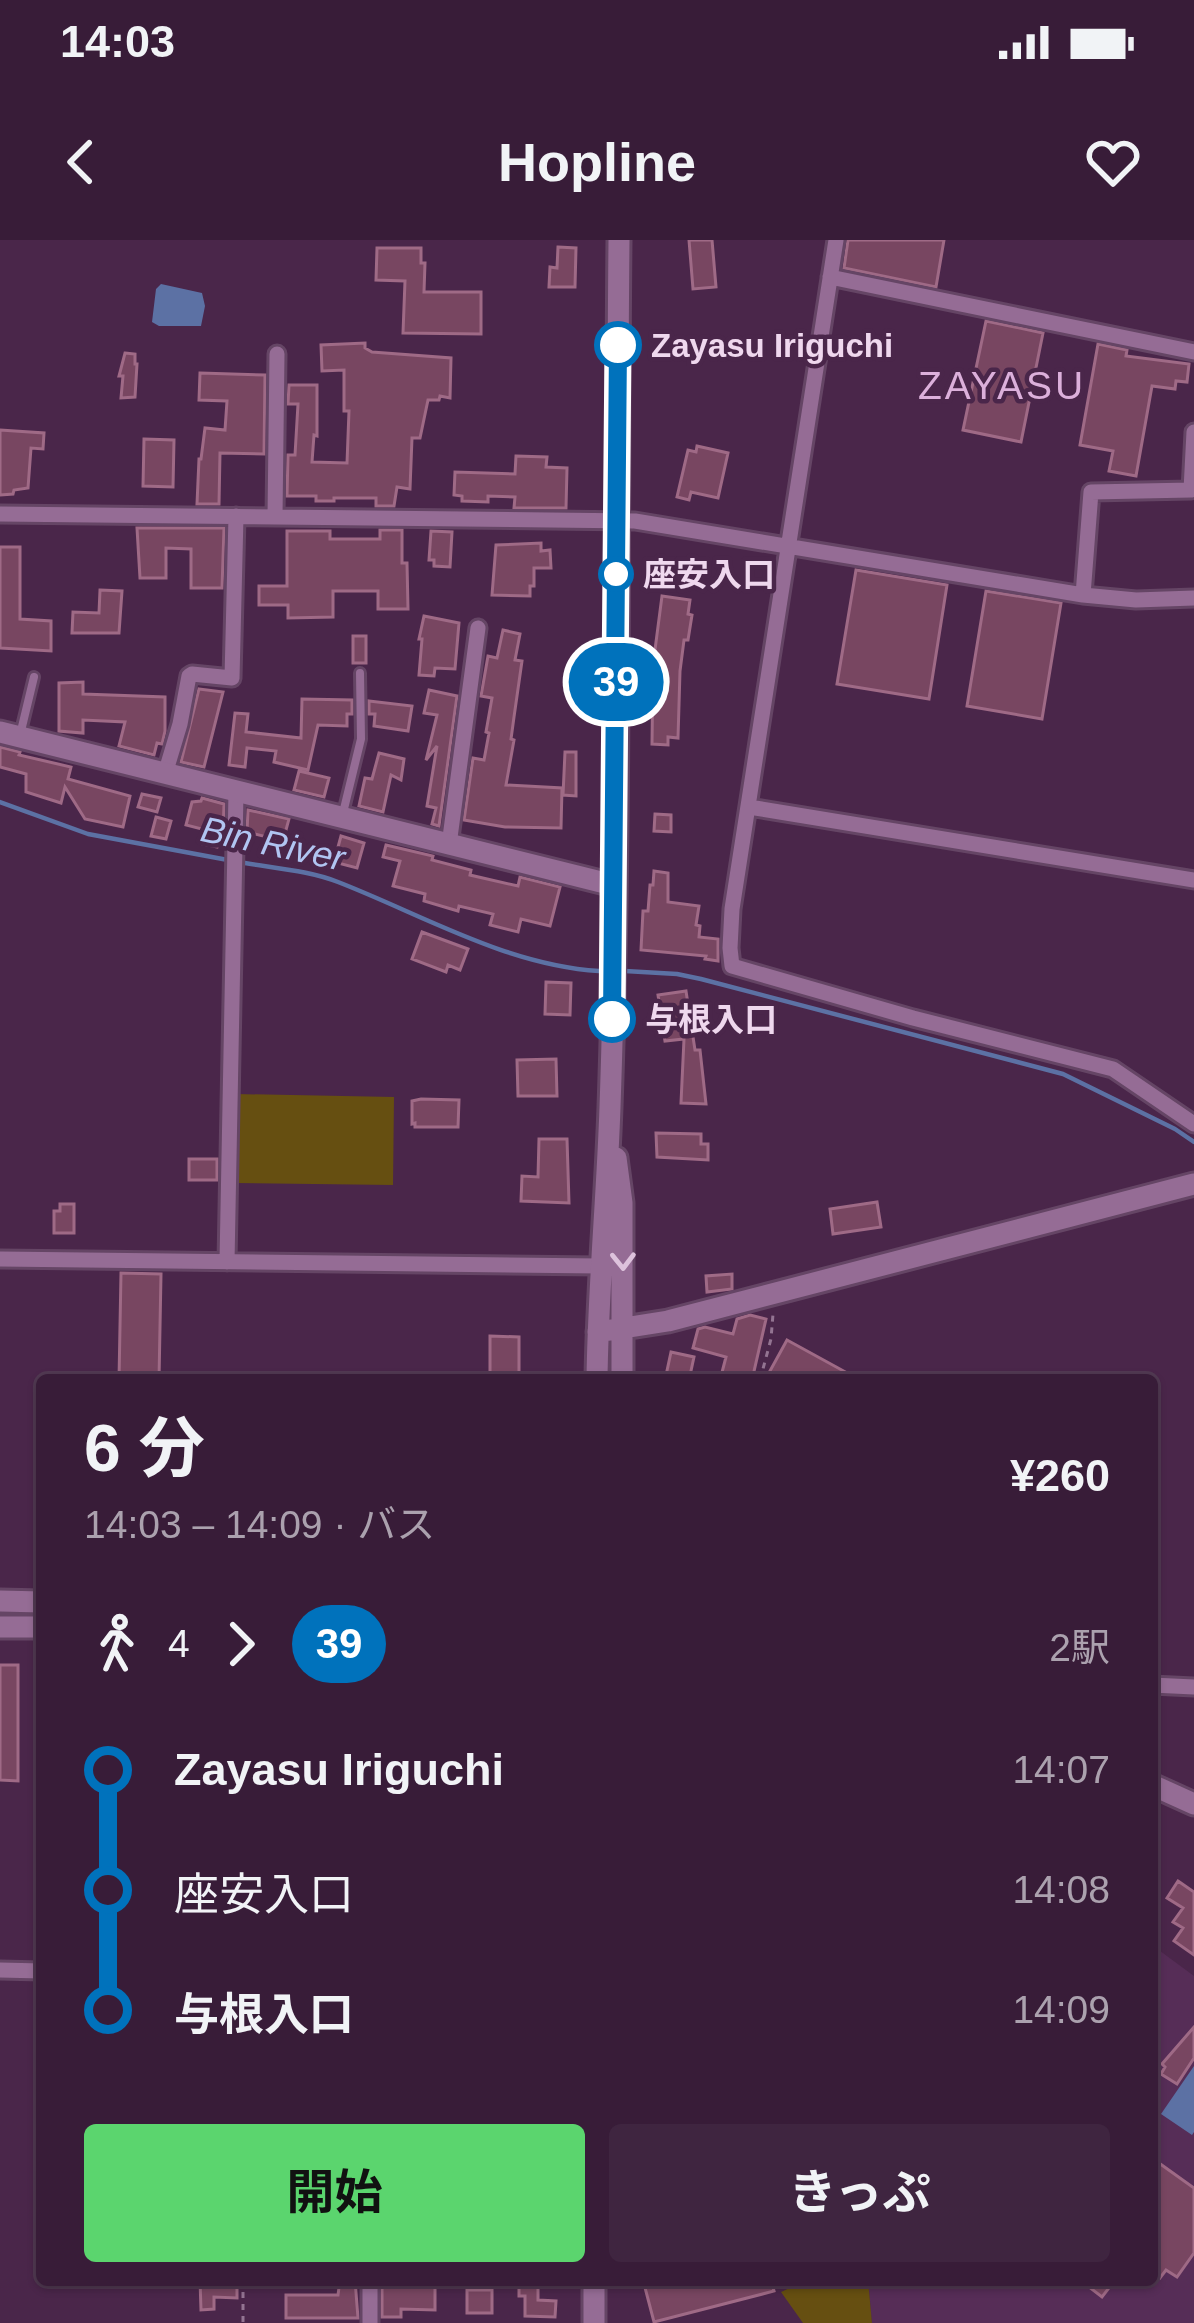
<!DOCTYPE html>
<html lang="ja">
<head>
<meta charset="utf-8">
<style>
	:root { --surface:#381c38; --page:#3f2540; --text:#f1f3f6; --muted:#aba1ae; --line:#523a53; --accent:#5bd56e }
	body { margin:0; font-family:Arial,"Noto Sans JP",sans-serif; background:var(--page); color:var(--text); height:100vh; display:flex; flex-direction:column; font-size:45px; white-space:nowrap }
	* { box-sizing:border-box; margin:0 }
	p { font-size:39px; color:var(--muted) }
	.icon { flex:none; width:66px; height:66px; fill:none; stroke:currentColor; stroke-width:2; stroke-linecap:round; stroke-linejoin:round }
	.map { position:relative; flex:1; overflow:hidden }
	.drawer { position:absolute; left:36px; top:1134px; width:1122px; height:912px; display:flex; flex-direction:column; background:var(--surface); border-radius:12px; box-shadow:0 3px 9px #0004,0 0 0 3px var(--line) }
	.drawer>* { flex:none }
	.badge { padding:0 24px; border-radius:39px; font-size:42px; line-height:78px }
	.map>.badge { position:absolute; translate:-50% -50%; box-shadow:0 0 0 6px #fff }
	.legs { display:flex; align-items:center; gap:18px; height:132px; padding:0 48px; font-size:39px }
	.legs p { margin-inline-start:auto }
	.summary { display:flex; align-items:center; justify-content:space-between; height:204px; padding:0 48px }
	h1 { font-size:66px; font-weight:700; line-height:90px }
	.primary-button { display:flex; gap:24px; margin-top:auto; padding:24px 48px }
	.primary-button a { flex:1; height:138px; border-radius:12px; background:var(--accent); color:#111; font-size:48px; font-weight:700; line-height:138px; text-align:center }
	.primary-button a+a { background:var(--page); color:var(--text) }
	ul { padding:0 48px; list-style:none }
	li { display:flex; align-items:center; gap:42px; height:120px; font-size:45px }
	li i { display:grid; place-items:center; width:18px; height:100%; margin:0 15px; background:currentColor }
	li i::after { content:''; width:30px; height:30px; margin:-15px; border:9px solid; border-radius:50%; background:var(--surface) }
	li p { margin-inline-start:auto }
	li:first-child i { background:linear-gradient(#0000 50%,currentColor 0) }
	li:last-child i { background:linear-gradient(currentColor 50%,#0000 0) }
	.status { display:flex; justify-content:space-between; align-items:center; height:84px; padding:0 60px; background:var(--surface); direction:ltr }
	.status svg { height:33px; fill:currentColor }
	header { display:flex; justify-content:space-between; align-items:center; height:156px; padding:0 48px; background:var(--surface); font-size:54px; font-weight:700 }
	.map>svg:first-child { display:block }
</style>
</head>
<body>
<div class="status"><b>14:03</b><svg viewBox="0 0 49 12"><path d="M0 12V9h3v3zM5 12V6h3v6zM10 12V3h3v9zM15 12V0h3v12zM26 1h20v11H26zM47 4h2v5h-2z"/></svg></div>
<header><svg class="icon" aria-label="back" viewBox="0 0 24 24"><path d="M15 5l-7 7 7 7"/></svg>Hopline<svg class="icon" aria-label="heart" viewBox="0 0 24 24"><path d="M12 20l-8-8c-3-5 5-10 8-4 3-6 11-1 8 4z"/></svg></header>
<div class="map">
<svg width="1194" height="2083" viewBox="0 0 1194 2083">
	<rect width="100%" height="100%" fill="#4a264a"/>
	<path fill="#562d57" d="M1152,1705L1194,1736V2083H872L868,2040H1152Z"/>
	<path fill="#664f11" d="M235,854L394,857L393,945L235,943Z
		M807,2040H868L872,2083H803L781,2052Z"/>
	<path fill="#5c71a4" d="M161,44L202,53L205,66L201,86H159L152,82L156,49Z
		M1194,1826V1892L1192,1895L1161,1874Z"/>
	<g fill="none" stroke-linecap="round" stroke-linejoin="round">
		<path stroke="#5c71a4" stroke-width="4.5" d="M0,562L88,594L228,620
			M239,622C271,628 308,630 338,642C423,675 506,725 599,731
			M625,731L677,734L701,739L1063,834L1175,889L1194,902"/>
	</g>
	<path fill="#784661" stroke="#9f6a86" stroke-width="3" d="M689,0H712L716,47L693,49Z
		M848,0H944L936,47L844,28Z
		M558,7L576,8L575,47H549L550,27L557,28Z
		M377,8H421V23H425L424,52H481V94L403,93L405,41L376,40Z
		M986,81L1043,93L1021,202L963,190Z
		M365,103V108L372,112L451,118L450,158L440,156L439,160H428L420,198H412L410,249L397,247L394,266H376V258H334V261H316V256H287L288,215H295L298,164H288L289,145H317V196L314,195L312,222L347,223L349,171H344V130L322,131L321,105Z
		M1098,104L1127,110L1126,116L1189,124L1187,142L1176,141L1175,149L1152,146L1136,236L1109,231L1113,211L1080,205Z
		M125,113L135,114V124H137L135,157L121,158L123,136H119Z
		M200,133L265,135L264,214L220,213L219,264H197L199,219H201L205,188L225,190L227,161L199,160Z
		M0,190L44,193L43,209L31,208L28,248L14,250L13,254L0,255Z
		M144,199L174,200L173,247L143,246Z
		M697,206L728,213L718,258L691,252L689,260L677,257L688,210L696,212Z
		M516,216L547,217L546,227L567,228L566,268H514L515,257L488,256V262L462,261V256L454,255L455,232L515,234Z
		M137,288H224L222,348H191V309L166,308V338H140Z
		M380,290H402V323H407L408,369H378V351H333V377L288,378V365H259V346H287V291H330V299H380Z
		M431,291L452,292L450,327L434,326V320H429Z
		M541,303V311L550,310L551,328H534V346H530V356L492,355L496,305Z
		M0,307H20V379L51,381V411L0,408Z
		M856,330L947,345L929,459L837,444Z
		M100,350L122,351L119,393H72L73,372L99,373Z
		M986,351L1061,363L1042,479L967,466Z
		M662,356L690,360L688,374L692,375L688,400H684L680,431L678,498L668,497V505L652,504L653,425Z
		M424,376L459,383L455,429L435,428L434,436L419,435L422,399H419Z
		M503,390L520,394L515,420L522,421L514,477L511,499L514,500L506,545L562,548L561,588L505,587L464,580L473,518L484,520L489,493L486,492L492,458L481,456L488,416L497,418Z
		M353,396H366V423H353Z
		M83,442V454L165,457V491L162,504L157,503L154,515L119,506L125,482L83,480V493L59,491V443Z
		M199,449L223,452L204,527L181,522Z
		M429,450L457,456L439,586L432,584L436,568L427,566L437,506L426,520L437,475L424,473Z
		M302,459L352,460V474H347V486L318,485L308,530L274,522L276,511L247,508L245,527L229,525L235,473L248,474L246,492L301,498Z
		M369,461L412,466L408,491L374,486L375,474H369Z
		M0,507L20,512L19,515L71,527L68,539L130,556L123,587L85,579L65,547L61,563L26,552V534L0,527Z
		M565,512H576V556L563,555Z
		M379,513L404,519L401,540L391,535L383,572L359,566L365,538L372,539Z
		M299,531L329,538L324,557L294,550Z
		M142,554L161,558L157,572L138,567Z
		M202,558L224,564L223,594H220L217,607L203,604L206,590L186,585L192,562L201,561Z
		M248,570L289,579L283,601L247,592Z
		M655,574L671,575V592L654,591Z
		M156,577L171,581L166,599L151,596Z
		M341,596L364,603L357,628L334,622Z
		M386,605L433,616L432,620L471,630L470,635L518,646L520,637L560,647L550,686L521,679L518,692L490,685L493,674L459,666L458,671L424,661L425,654L393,646L400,621L383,617Z
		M654,631L668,633V662L699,666L696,685L700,686L699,697L718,699V721L705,719L706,716L641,710L643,671H648L650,645H653Z
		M422,692L468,709L460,730L448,725L446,732L412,719Z
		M546,742L571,743L570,775L545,774Z
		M686,751L695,810H700L706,864L681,863L684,799L665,801L658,755Z
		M556,819L557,856H518L517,820Z
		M421,859L459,860L458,887H415V883L412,884V861Z
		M656,893L701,894V904H708V920L657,917Z
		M539,899H567L569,963L521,961L522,936L538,937Z
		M189,919H217V940H189Z
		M877,962L881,987L833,994L830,969Z
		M60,964H74V993H54V971H60Z
		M121,1033L161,1034L159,1140H119Z
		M732,1034V1049L707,1052L706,1036Z
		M750,1075L766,1079L752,1140H720L726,1117L693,1108L698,1089L705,1087L733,1094L737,1079Z
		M490,1096L519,1097V1140H490Z
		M787,1100L860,1140H765Z
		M671,1112L694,1117L689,1140H665Z
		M0,1425H18V1541L0,1540Z
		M1178,1641L1194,1652V1715L1174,1701L1183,1688L1173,1682L1183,1668L1167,1658Z
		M1194,1787V1818L1177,1844L1161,1834L1165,1827L1162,1824Z
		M1152,1918L1194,1948V2013L1177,2037L1166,2030L1160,2038L1152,2032Z
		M200,2040H237V2058L214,2057V2069L201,2070Z
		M340,2040H355L358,2078H286V2055H338Z
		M519,2040H538V2060L556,2061L555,2077L525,2076V2056H519Z
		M643,2040H771L774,2051L654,2082Z
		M1080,2040H1115L1102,2057Z
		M382,2043H435V2070L401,2069V2077H382Z
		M467,2050H492V2073H467Z"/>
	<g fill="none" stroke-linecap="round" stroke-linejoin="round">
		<defs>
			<path id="lane" d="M20,495L34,437
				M342,577L361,499L360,433"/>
			<path id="street" d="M836,0L732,669L730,708L732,726L913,778L1113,829L1194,884
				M830,37L1194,112
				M0,274L635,281L1083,355L1136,360L1194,358
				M275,277L277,114
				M1083,355L1091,252L1191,250L1194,192
				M165,534L180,484L189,436L192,434L232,438L236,276
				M749,567L1194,640
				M449,605L478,388
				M0,1019L600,1026
				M227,1022L236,552
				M1152,1445L1194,1447
				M0,1730L42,1731
				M370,2083V2040"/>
			<path id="secondary" d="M0,492L613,645
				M616,918L622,963V1140
				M598,1092L668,1081L1194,944
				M597,1140C598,1049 607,958 610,867C620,578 616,289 619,0
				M0,1361L42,1362
				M0,1387H42
				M1152,1545L1194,1564
				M594,2040V2083"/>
		</defs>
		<use href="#lane" stroke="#654565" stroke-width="14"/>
		<use href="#street" stroke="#654565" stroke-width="21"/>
		<use href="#secondary" stroke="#654565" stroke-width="27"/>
		<path stroke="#937492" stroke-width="3" stroke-dasharray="6 6" stroke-linecap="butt" d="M760,1140L771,1099L773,1074
			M243,2040V2083"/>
		<use href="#lane" stroke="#956c95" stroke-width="8"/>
		<use href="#street" stroke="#956c95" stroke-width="15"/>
		<use href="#secondary" stroke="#956c95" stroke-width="21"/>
	</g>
	<defs><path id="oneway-chevron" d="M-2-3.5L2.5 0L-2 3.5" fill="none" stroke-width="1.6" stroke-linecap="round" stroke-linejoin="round" transform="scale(3)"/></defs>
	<use stroke="#ddc2dc" href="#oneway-chevron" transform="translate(623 1021) rotate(89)"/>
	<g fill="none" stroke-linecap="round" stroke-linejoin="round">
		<defs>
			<path id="line-1" d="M612,779L618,105"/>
		</defs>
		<use href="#line-1" stroke="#fff" stroke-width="27"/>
		<use href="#line-1" stroke="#0072bc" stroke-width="18"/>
	</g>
	<g fill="#fff" stroke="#0072bc" stroke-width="6">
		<circle cx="618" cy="105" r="21"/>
		<circle cx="616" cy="334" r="15"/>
		<circle cx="612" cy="779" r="21"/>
	</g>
	<g text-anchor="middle" stroke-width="9" stroke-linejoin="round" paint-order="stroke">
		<g font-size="33" font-weight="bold" fill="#efd8ee" stroke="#4a264a" text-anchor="start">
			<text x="651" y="117">Zayasu Iriguchi</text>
			<text x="643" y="346">座安入口</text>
			<text x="645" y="791">与根入口</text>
		</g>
		<g font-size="36" font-style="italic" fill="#b1c5f2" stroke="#4a264a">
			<text transform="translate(273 603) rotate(12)" y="13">Bin River</text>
		</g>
		<g font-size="39" letter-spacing="3" fill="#dcb0db" stroke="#4a264a">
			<text x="1002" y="159">ZAYASU</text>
		</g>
	</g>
</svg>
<b class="badge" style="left:616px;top:442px;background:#0072bc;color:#fff">39</b>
<section class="drawer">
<div class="summary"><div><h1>6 分</h1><p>14:03 – 14:09 · バス</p></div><b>¥260</b></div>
<div class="legs"><svg class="icon" aria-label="walk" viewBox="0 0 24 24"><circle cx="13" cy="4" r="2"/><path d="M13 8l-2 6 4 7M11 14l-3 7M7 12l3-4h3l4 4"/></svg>4<svg class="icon" aria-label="forward" viewBox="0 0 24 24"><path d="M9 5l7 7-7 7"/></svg><b class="badge" style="background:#0072bc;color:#fff">39</b><p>2駅</p></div>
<ul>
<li><i style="color:#0072bc"></i><b>Zayasu Iriguchi</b><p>14:07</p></li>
<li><i style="color:#0072bc"></i><span>座安入口</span><p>14:08</p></li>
<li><i style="color:#0072bc"></i><b>与根入口</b><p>14:09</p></li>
</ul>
<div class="primary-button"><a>開始</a><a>きっぷ</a></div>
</section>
</div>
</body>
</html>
